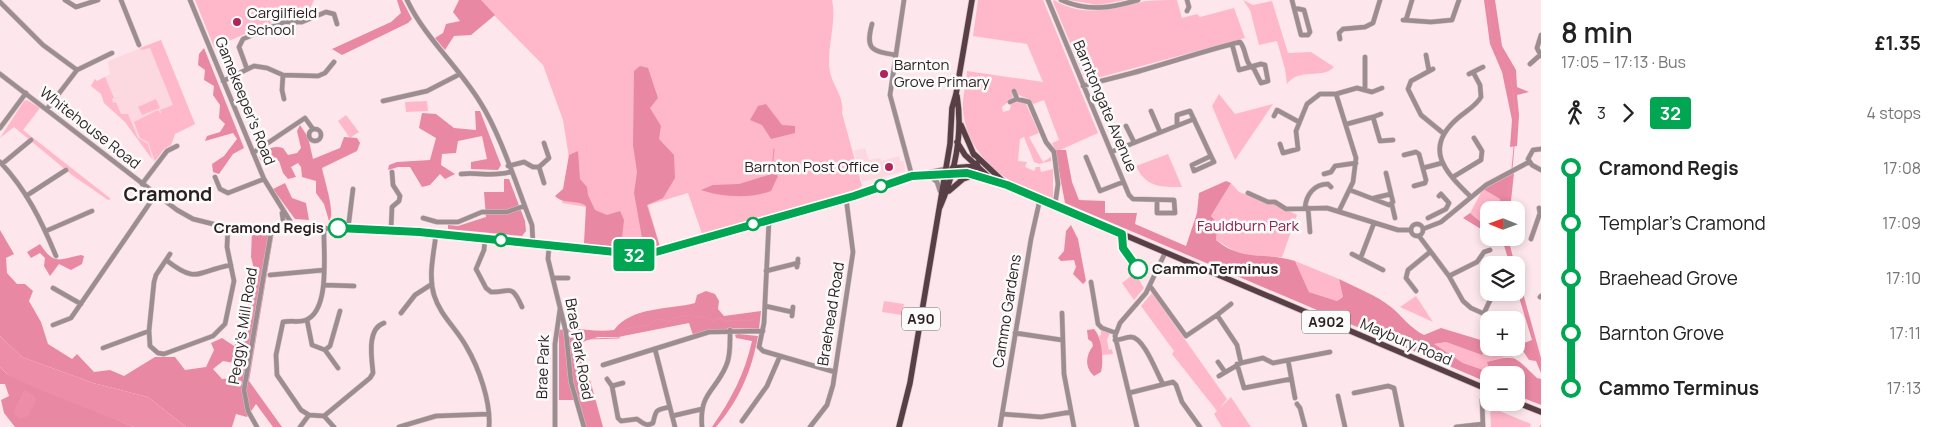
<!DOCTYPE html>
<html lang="en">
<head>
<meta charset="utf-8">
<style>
	:root { --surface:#fff; --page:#f2f2f2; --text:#222; --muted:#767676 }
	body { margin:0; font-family:Manrope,sans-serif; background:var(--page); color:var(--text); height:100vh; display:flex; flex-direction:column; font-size:19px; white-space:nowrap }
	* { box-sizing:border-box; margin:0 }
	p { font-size:16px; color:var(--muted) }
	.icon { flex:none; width:28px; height:28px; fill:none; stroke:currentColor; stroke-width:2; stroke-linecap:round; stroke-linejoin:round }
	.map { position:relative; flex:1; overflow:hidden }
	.side { display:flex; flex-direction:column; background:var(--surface); width:400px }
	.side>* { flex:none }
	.badge { padding:0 10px; border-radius:4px; font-size:18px; line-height:32px }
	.needle { width:32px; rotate:271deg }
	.fabs { position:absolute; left:1480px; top:201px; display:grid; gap:10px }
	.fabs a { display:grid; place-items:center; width:45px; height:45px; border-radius:10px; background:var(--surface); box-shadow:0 2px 8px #0003; font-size:25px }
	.map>.badge { position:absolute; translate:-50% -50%; box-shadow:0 0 0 2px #fff }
	.legs { display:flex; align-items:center; gap:8px; height:55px; padding:0 20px; font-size:16px }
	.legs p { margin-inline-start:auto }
	.summary { display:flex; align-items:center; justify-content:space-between; height:85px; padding:0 20px }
	h1 { font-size:28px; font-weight:600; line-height:38px }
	ul { padding:0 20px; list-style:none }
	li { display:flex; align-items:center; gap:18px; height:55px; font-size:19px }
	li i { display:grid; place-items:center; width:8px; height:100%; margin:0 6px; background:currentColor }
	li i::after { content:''; width:12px; height:12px; margin:-6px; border:4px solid; border-radius:50%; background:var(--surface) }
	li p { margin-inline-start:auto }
	li:first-child i { background:linear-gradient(#0000 50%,currentColor 0) }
	li:last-child i { background:linear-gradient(currentColor 50%,#0000 0) }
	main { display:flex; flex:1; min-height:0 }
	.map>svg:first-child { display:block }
</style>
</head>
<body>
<main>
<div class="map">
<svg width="1541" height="427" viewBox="0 0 1541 427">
	<rect width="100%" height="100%" fill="#fde7ec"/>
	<path fill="#fcd8e0" d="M161,40L195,124L175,134L171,145L164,149L154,162L125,122L104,103L101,94L91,86L95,79L97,81L110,74L108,61Z
		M865,148L869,160L880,158L882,161L899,156L900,161H904L905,171L862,182L854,151Z"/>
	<path fill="#ffb8c9" d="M195,0H314L310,9L301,18L296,13L214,47Z
		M479,0H832C837,23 826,49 830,72C833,86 845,99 842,113L862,186L858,189L702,234L688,193L648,205L660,247L644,250L584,243L587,207L562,203L569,158L563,120L543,65Z
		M978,0H1043L1098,133L1060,150H1055L1052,143L1059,140L1044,100L1033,104C1028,96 1019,97 1012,91L1013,98L1002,107L1003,112L1010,110L1011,104L1020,101L1026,104L1039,133L1029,137L1043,162L1051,157V161L1039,164L1034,162L1024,137L1020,139L1018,161L1027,162L1025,167L1034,171L1036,167H1040L1041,172L1053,169V198C1010,188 966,157 963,109C962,96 967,84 967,71L1043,82L1027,44L973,36Z
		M1054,0C1085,19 1114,8 1146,1C1156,0 1167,0 1177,0L1182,18L1197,14L1200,17L1234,8L1245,38L1086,81L1053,2Z
		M1068,0H1125L1098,5Z
		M1243,0L1253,5L1272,1L1288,53L1311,52L1334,67C1322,80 1299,67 1287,84L1285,69L1277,41L1259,45L1250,10Z
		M161,40L195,124L175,134L171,145L164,149L155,161L148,142L140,138L134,122L158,110L162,115L160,110L173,105L150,48L141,50L140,48Z
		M105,77L114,98L112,99L113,103L116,102L121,114H128L138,138L148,144L152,159L125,122L104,103L101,94L91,86L95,79L97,81Z
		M1219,94L1235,114L1273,104L1235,160L1212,106Z
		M156,99L160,108L142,115L138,107Z
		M27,100L40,108L23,130L111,199L108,200L72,175L14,127L0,138L24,101Z
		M427,101L428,111L406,112L405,102Z
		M346,115L359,132L350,138L338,121Z
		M1168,154L1182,187C1162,187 1146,188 1136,166Z
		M1231,183L1239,192L1277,205L1297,215L1282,257L1241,255L1216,240L1218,223L1211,216Z
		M1483,189L1500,199V210H1489V229L1470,213Z
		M1295,261L1339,279L1343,297L1337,301L1309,292Z
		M1135,273L1144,288L1134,300L1122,283Z
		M1152,293L1227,399L1220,408L1231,397L1251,427H1222L1214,414L1217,411L1172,354L1174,351L1141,306Z
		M1416,296L1433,322L1400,307Z
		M884,301L904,304L902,315L882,312Z
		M1101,330L1110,333L1107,340L1109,350L1112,349L1113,354L1102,355L1099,336L1101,335Z
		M1484,341L1489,344V348H1496L1516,359L1508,356L1487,362L1489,372L1463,363L1433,344L1446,342L1482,355L1487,347Z
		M1490,407L1531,424L1530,427H1491Z"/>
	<path fill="#e988a3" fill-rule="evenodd" d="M397,0H402L412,19L408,23L342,55L332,49L391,22L401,13Z
		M459,0H481L495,15L471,35L454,36L445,50L435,38L443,33L446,24L460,21L453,12Z
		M1484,0H1495L1502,46L1516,70L1517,87L1529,92L1517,95L1519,115L1517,146L1510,147L1512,120L1502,72L1490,44Z
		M204,48L244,148L233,154L219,174L213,172L212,164L224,156L237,139L233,133L205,141L207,136L220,132L225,124L219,118L220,105L213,95L214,86L204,80L205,70L198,65L199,54Z
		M640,66L648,68L658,98L650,108L661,126L659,139L674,155L675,178L663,198L647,205L660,247L644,249L634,193L637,172L633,145L634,71Z
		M766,104L782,125L795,126V133L771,139L762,125L750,120L758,106Z
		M475,111H480L501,165L498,170L471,169V162L487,159L482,136L458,141L456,153L442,154L441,165L455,174L445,179L440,174L430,185L422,187L410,167H398L388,170L389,165L397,162L430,160L436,138L419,128L422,113L436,114L454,128L476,130Z
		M300,125L308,137L313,159L340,148L344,137L357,138L360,143L357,151L322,168C324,179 336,214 329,221L324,204L316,193V181L302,177L301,167L298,163L291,167L296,177L288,179L283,173L279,161L274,160L262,162L259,157C265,149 273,145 283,148L288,155L297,153L301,148L297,131Z
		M1055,150H1066L1072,182L1079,200L1105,201V213H1137L1135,224L1186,246L1197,213L1199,193L1226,181L1231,183L1211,216L1218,223L1216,240C1244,263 1264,251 1295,261L1309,292L1337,301L1343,297L1339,279C1357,288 1376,295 1391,307C1403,317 1410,328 1424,335L1441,328L1484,341L1487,347L1482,355L1446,342L1434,344L1463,363L1489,372L1487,362C1518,353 1515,358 1537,378L1541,379V405L1516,395V375H1489V383L1065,203Z
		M578,151L580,179L587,187L588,195L595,210L607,215L620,211L624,220L622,238L628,237L630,248L584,244L586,206C577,199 564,205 555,196L563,189L569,155Z
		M775,173L778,176L771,191C752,199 720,197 701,190L713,185L739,184Z
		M1514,173L1510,210H1500V199L1483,189Z
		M504,179H509L525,221L526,231L522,236L448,229V225L458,226L486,217L484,192H504Z
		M285,183L292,198L306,203L309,220L295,219L273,189Z
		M1470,213L1489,229V234L1463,218Z
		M1071,225L1078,239L1086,281L1083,284L1073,274L1076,267L1074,260L1061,261L1058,258L1064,251L1066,231Z
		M252,229L274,232L249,381L282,427H273L256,404L247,417L236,414L232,427H186L148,397L93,383L22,357L0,336V230L14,254L6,258L7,273L17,284H25L33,291L29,301L41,322L48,344L72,359L77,354L94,372L110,370L124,376L155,357H175L185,370L206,367L214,350L211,343L222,338L234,346L241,337L248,311V292L254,269L251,257ZM223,361L234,363L233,378L222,379L213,369Z
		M1495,238H1508L1515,265H1510L1503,242Z
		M40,244C54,265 58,260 81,255L84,256L82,264L71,270L59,264L50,276L44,266L45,258L40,253L31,258L27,252Z
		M1516,268L1541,358V373L1536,361L1529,360L1519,345L1532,340L1516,287Z
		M706,291L715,294L719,301L718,309L724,316L761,311L759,329C735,328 716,328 693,335L689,323L618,337H598L578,343L583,369H587L603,427H583L575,400H559V330C575,326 594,333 614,330C632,306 669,310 695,303L697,295Z
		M1094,329C1102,337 1104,361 1101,372L1094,376C1085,368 1085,356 1093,346L1092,342L1088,339L1087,330Z
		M738,334L758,336C752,370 739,401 716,427H712C731,400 745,373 752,341L736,338L735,335Z
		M0,367L7,374L134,427H15L4,413L1,400L9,396L5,384H0Z"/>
	<path fill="#ee8da7" d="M0,336L22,357L93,383L148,397L186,427H134L35,388L7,374L0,367Z
		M24,390L34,395L36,401L28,416L21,419L13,413Z"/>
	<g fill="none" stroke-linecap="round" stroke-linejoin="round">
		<path stroke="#ee8da7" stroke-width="1" d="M1487,0L1493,43L1510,74L1513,93L1516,124L1512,169
			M772,169L774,149
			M1507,210L1511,173
			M1506,238L1513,265
			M1516,275L1541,364
			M570,360L583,342L587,339L619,338L624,329L648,325L658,319L669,322L674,318L691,315L696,318L701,316L713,321L721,318L725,321L754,320
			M1540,427L1541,425"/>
		<defs>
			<path id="minor" d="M65,0L76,7L98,0
				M121,0L139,45
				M190,0L264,179L290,221L291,227
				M407,0C425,38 458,66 480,102C501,135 517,187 532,225L533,244
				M904,0L890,95L912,176
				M1048,0L1129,195L1133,199L1174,200L1175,213H1157V200
				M1061,0C1088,12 1111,8 1138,0
				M1292,0L1294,8
				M0,2L43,45L77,70
				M1294,8L1304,10L1310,32L1308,35H1301Z
				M1187,11L1189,7L1187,0
				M1403,20L1431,22L1452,20L1459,0
				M1406,20L1412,0
				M872,24C865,50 872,51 896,55
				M1541,35L1537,48L1541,56
				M1340,39L1339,33L1343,29L1365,27L1373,23L1380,0
				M1426,55L1429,71
				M1530,64L1540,55
				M247,69L239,47L243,39L284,22H302L326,12L334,14L337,24
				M1433,69L1411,81L1408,89L1421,115L1443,133
				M0,74L177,210L193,219L221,226L395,230L645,255L854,196L912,176L945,169
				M1469,74L1483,67
				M283,75L282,90L284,99
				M223,81L254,66L267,68L283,75L318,76L325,73L334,62
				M1083,86C1103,80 1123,76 1143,70C1175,61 1207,50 1240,42C1247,50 1244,63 1254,69L1261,83L1268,81L1265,65L1261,64L1239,70L1232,44
				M1365,90V57
				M1014,91L1017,99
				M1336,94L1357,88L1372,92L1382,88
				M383,101L427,91L460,74
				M1010,102L1017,99L1029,102L1046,142L1054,152L1058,184L1055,205
				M47,109L77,70L112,53
				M1151,111L1160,132
				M1274,116L1277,110L1299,122
				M1373,117L1381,114
				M1347,124L1373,117L1380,141L1393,140
				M1177,125V115L1190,111L1211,156
				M1126,126L1134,142
				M0,128L26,93
				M309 135a6 6 0 1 1 12 0a6 6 0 1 1-12 0Z
				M1280,144L1283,153L1298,149L1296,131L1307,104L1320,94H1336L1356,158L1353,182L1339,211
				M1541,149L1533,150L1528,159L1532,165L1541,170
				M1111,152L1194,119
				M253,153L305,118L313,129
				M1404,155L1416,152L1419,154L1426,180L1425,183L1414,186
				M1211,156L1214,162L1194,171L1192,165Z
				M1086,157L1100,191L1123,182
				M0,162C26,189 42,222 56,256
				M2,164L31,140
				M508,166L524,162L533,167H539L549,158L544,143
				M539,167L544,183
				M1423,168L1442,163
				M1386,173L1391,194
				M461,174C478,172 494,177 510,172
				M1324,174L1331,172L1335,166L1356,163
				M930,176L937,182L940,191
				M931,176L944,174
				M215,177L220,189L228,193L264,179
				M1453,177L1481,160L1482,151L1474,138
				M142,184L167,151L177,146
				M1350,190L1389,205L1393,202L1391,194L1374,198
				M1248,193L1268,202H1275L1286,209L1327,208L1398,230H1411
				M26,196L66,170
				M1471,197C1444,171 1423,148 1458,118C1466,111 1476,106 1481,97L1480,85L1473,72
				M1392,205L1395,218
				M1305,208C1306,195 1314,184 1328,184L1331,187
				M1308,208L1310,232
				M282,213L284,227
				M423,218L437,222H458L482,212H507L524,206
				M1428,218L1446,209L1449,203L1441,194L1439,196
				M769,220L764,323L759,347L763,351L835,372
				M1411 230a6 6 0 1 1 12 0a6 6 0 1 1-12 0Z
				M324,228C323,250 331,310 306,320C298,323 290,320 283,322L276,355L277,375L301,410L309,415L324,416
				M348,229L353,189
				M1423,229L1441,222L1486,185L1529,162
				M391,230L392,207L399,201L400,196L393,185L392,172
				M46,231L92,211
				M436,234C434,253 428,275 434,295C440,315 456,328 466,346C479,368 491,402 489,427
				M1419,236L1449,276L1463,301L1471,308L1498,320
				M485,239L484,250L476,269L486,288L491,292C510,293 511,282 522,307
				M1531,239L1540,213L1539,208
				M549,246L548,259L566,332L571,382L584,427
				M170,254L156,275L154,282L149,331L150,346L158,353L164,354L213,336L225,324L234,281L227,247L228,226
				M1352,254L1383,270
				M1361,257L1374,223
				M166,260C198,285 197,271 231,265
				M797,267L798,259
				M766,271L798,263
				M270,275L324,270
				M1449,276L1477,262L1484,252L1490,250
				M553,278H568
				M1091,282L1098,324L1102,328L1116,333
				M324,285L354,286
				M1150,286L1186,336L1217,315L1237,345L1241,363
				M53,288L81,304
				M1416,291L1406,278L1408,270L1430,252
				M1540,297L1541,296
				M765,306L792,312
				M401,313L415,295L432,284
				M1062,313L1064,374L1074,427
				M1484,313L1494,292
				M1217,315L1231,304
				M792,316L793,307
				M307,320L312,345L325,350L330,346L340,311
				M53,325L71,318L156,194
				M1015,333L1062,340
				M1115,340C1121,340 1126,337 1131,337C1144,337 1157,374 1163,384
				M103,348L149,331
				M655,349L675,427
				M325,350L338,368
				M1288,360L1295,398
				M1218,362L1225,372
				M1237,364L1244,388L1291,379
				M603,365L709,332L763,331
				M1219,376L1241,363L1263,358L1273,363L1330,352
				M607,379L612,386
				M623,383L612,386L618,418L621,421L637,419C643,423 646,427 653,423C656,409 656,410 670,407
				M1129,393L1173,382L1176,385L1182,402L1200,427
				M1354,393L1388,386L1394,388L1402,427
				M1338,396L1345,427
				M1297,404L1300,408L1305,427
				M1002,414L1041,417L1071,412
				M324,416L370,378L373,373C372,359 366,329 384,323
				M324,416L334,427
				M672,416L702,409
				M742,421L767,386L780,356
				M257,427L248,411L244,390L272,227
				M300,427L309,415
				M399,427L436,416L489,414
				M555,427V344L560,309
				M702,427C699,393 715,392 726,366C731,356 730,341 730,330
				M810,427L827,405L833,385L853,252L846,198
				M1000,427L1031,239L1040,199
				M1137,427L1115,336L1120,323L1146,293L1165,253
				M1456,427L1483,424
				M1483,427L1482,400L1487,389"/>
			<path id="major" d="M961,125L974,155
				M957,142L965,155L991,179
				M973,153L1007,185L1489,390
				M952,168L978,166
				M967,173L975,168L977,163
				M951,174H972L1002,183
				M949,191L963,179L972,176
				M940,207C955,172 963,133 957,96
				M1516,402L1541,412
				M899,427L910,383L950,144L952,108L956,94L972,0"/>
		</defs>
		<use href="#minor" stroke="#d7c3c8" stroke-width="5.5"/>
		<use href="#major" stroke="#d7c3c8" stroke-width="7"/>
		<use href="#minor" stroke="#9c8d90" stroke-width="4.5"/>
		<use href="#major" stroke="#573f45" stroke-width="5.5"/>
	</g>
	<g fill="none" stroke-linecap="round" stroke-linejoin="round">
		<defs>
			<path id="line-1" d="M338,228L419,232L645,255L854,196L912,176L967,173L1007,185L1122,234L1123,248L1138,269"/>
		</defs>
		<use href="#line-1" stroke="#fff" stroke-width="11"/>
		<use href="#line-1" stroke="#00a651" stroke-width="8"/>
	</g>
	<g fill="#b0235b" stroke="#fbfbfb" stroke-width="2">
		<circle cx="237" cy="22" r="5"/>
		<circle cx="884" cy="74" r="5"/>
		<circle cx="889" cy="167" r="5"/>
	</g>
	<g fill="#fff" stroke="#00a651" stroke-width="2.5">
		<circle cx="881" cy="186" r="6"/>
		<circle cx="753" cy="224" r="6"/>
		<circle cx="338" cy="228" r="9"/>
		<circle cx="501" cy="240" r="6"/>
		<circle cx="1138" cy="269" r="9"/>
	</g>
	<g text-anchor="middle" stroke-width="5" stroke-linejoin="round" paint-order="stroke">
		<g fill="#fbfbfb" stroke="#6a6163" stroke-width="1">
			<rect x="902" y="307.5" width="38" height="23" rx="4"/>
			<rect x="1302" y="310.5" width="48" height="23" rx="4"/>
		</g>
		<g font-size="14" font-weight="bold" fill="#2c1f22">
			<text x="921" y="324">A90</text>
			<text x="1326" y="327">A902</text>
		</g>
		<g font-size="15" fill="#2c1f22" stroke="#fbfbfb" text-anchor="start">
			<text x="247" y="18">Cargilfield<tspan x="247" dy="17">School</tspan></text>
			<text x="894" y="70">Barnton<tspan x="894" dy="17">Grove Primary</tspan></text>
			<text x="879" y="172" text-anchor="end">Barnton Post Office</text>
		</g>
		<g font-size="15" fill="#2c1f22" stroke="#fbfbfb">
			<text transform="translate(245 101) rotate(68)" y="5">Gamekeeper's Road</text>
			<text transform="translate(1105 106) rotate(67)" y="5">Barntongate Avenue</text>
			<text transform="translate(90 128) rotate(38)" y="5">Whitehouse Road</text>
			<text transform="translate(1007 311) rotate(-81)" y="5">Cammo Gardens</text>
			<text transform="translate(831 314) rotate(-81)" y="5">Braehead Road</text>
			<text transform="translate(243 326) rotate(-81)" y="5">Peggy's Mill Road</text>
			<text transform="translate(1406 342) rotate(23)" y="5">Maybury Road</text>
			<text transform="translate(579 349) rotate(80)" y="5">Brae Park Road</text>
			<text transform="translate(543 367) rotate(-88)" y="5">Brae Park</text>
		</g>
		<g font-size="15" fill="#93224d" stroke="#fbfbfb">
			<text x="1248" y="231">Fauldburn Park</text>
		</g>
		<g font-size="15" font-weight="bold" fill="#2c1f22" stroke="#fbfbfb" text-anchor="end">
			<text x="324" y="233">Cramond Regis</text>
			<text x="1152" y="274" text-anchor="start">Cammo Terminus</text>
		</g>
		<g font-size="20" font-weight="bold" fill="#2c1f22" stroke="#fbfbfb">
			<text x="168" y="201">Cramond</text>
		</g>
	</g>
</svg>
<div class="fabs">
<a><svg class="needle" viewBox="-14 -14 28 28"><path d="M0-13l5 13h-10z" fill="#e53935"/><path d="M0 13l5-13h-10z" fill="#767676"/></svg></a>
<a><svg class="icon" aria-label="layers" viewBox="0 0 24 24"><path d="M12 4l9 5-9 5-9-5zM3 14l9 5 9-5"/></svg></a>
<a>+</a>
<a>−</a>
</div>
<b class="badge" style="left:634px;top:255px;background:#00a651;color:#fff">32</b>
</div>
<section class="side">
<div class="summary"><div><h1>8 min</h1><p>17:05 – 17:13 · Bus</p></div><b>£1.35</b></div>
<div class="legs"><svg class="icon" aria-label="walk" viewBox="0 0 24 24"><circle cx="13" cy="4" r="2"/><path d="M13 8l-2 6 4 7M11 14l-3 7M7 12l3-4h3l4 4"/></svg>3<svg class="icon" aria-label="forward" viewBox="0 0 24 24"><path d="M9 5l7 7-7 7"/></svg><b class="badge" style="background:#00a651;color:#fff">32</b><p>4 stops</p></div>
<ul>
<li><i style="color:#00a651"></i><b>Cramond Regis</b><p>17:08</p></li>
<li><i style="color:#00a651"></i><span>Templar's Cramond</span><p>17:09</p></li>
<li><i style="color:#00a651"></i><span>Braehead Grove</span><p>17:10</p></li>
<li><i style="color:#00a651"></i><span>Barnton Grove</span><p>17:11</p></li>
<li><i style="color:#00a651"></i><b>Cammo Terminus</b><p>17:13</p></li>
</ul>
</section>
</main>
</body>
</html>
